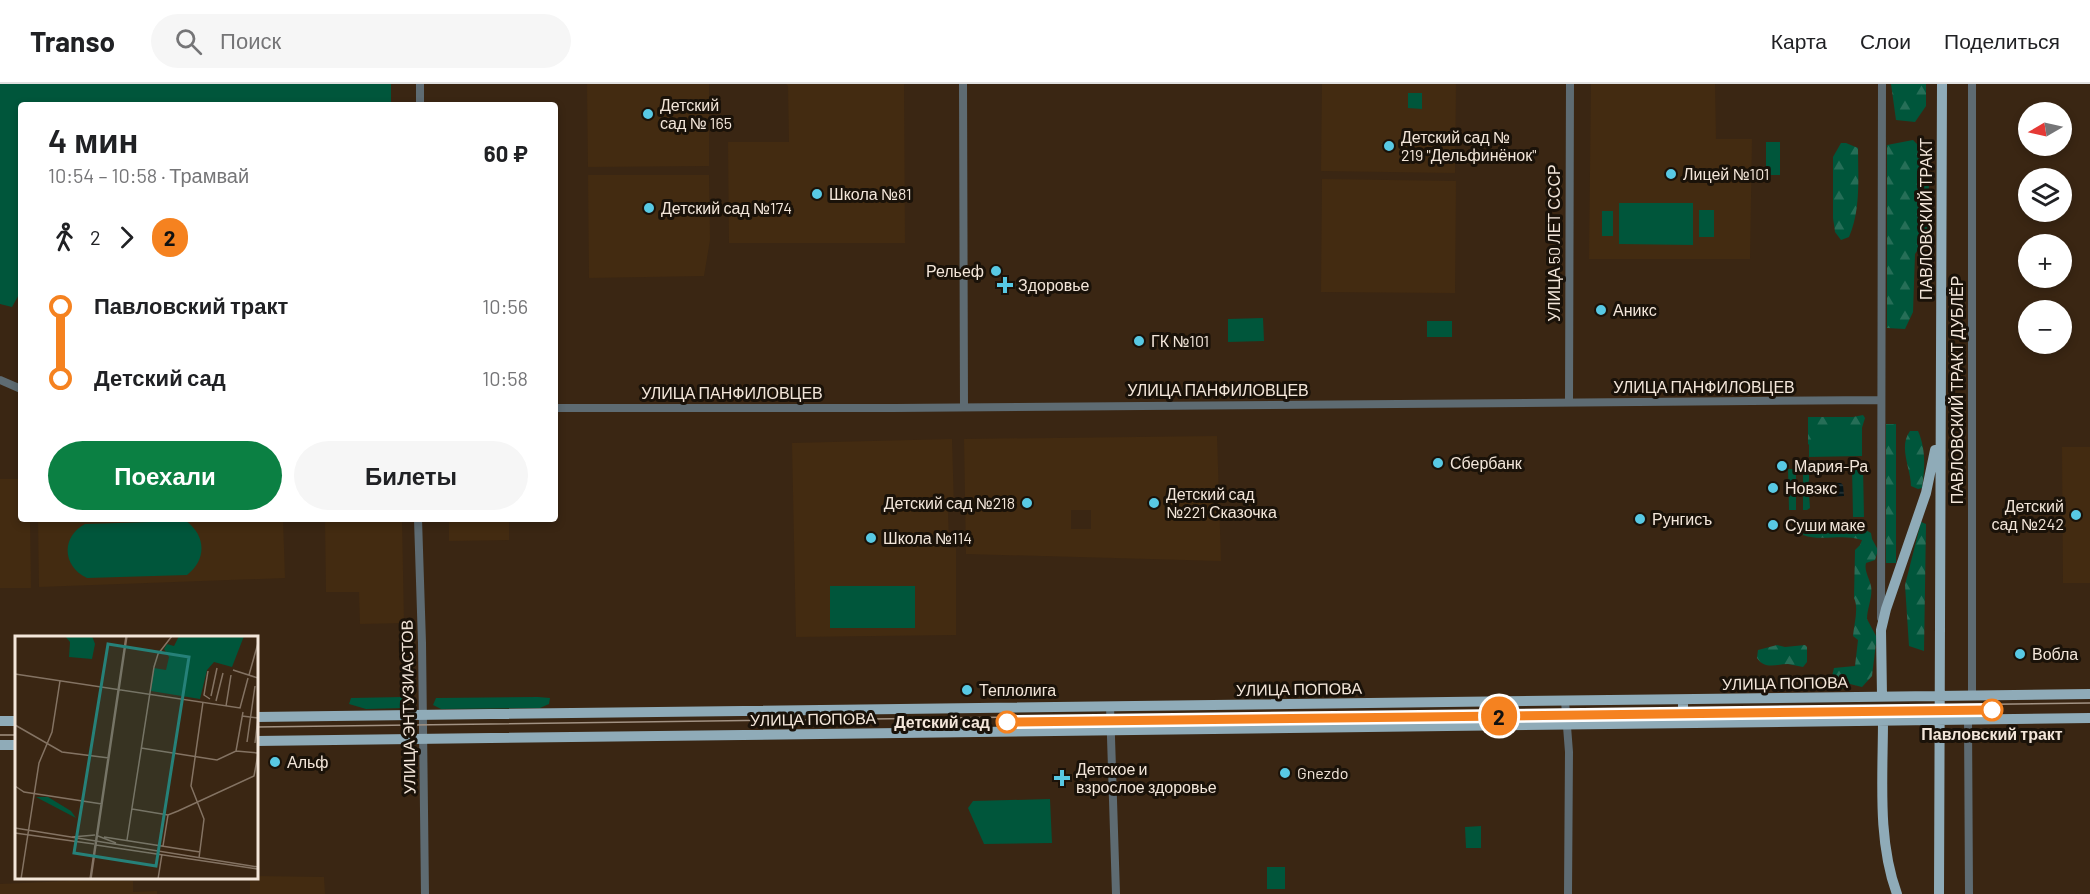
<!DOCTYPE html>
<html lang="ru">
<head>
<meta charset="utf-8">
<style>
	:root { --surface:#fff; --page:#f6f6f6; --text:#202124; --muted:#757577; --line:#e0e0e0; --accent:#0b8043 }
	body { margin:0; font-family:Barlow,sans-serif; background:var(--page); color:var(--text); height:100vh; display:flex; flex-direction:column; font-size:22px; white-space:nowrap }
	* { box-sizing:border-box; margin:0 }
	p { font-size:20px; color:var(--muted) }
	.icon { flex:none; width:33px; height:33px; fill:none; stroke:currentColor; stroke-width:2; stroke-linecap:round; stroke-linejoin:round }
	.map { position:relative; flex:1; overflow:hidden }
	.sheet { position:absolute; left:18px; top:18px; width:540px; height:420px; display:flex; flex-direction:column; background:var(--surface); border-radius:6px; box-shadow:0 3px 9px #0003 }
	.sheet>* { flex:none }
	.badge { padding:0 12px; border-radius:20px; font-size:21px; line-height:39px }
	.needle { width:39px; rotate:261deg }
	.fabs { position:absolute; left:2018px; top:18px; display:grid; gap:12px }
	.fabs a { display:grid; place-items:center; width:54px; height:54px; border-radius:50%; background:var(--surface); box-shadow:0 3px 9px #0003; font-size:30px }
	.map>.badge { position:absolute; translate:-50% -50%; box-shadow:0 0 0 3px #fff }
	.legs { display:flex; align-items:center; gap:9px; height:66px; padding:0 30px; font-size:20px }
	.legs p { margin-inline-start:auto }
	.headline { display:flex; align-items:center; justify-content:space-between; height:102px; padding:0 30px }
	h1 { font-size:33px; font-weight:600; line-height:45px }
	.cta { display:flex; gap:12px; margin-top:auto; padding:12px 30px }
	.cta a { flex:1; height:69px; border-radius:36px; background:var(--accent); color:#fff; font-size:24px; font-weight:600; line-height:69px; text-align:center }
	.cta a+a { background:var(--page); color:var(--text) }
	ul { padding:0 30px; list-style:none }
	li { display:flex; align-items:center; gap:21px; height:72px; font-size:22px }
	li i { display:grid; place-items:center; width:9px; height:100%; margin:0 8px; background:currentColor }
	li i::after { content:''; width:15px; height:15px; margin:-8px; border:4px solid; border-radius:50%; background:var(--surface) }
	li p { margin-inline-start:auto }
	li:first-child i { background:linear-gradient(#0000 50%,currentColor 0) }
	li:last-child i { background:linear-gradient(currentColor 50%,#0000 0) }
	header { display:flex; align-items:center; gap:36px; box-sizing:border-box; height:84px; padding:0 30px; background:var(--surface); border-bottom:2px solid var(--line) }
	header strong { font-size:28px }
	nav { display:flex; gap:33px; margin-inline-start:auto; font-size:21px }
	.search { width:420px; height:54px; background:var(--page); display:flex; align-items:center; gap:15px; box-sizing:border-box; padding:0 21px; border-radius:33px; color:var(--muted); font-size:22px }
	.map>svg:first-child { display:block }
</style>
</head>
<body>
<header>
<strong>Transo</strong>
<div class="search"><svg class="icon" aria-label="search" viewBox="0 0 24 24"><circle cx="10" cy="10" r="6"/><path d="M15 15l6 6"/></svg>Поиск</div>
<nav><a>Карта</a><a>Слои</a><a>Поделиться</a></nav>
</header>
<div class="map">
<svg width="2090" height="810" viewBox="0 0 2090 810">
	<defs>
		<pattern id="forest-firs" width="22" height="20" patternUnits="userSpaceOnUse" patternTransform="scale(1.5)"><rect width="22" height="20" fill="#00563b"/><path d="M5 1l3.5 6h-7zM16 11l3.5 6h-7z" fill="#266e57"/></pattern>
		<pattern id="water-rules" width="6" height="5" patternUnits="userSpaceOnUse" patternTransform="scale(1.5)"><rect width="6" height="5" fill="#051417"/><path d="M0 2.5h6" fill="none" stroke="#2a3638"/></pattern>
	</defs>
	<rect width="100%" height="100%" fill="#3a2613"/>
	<path fill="#432b11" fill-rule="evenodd" d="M587,0H709V82L588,83Z
		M786,0H904L905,159H729L728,58H789L788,2Z
		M1322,0H1456L1455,89L1321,87Z
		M1591,0H1715L1716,55H1752L1750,175H1589Z
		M588,91H709L710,156L704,192L589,194Z
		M1322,95L1456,97L1455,209L1321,208Z
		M1217,352L1221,477L966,470L964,355ZM1071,426H1091V445H1071Z
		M952,355L954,424L948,425L949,464H956V551L796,553L792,359Z
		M2062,363H2090V499H2063Z
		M0,395H21V435H30L31,504H0Z
		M38,435H283L285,494L39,503Z
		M325,435H402L404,539L360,540L359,508H326Z
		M449,435H509V456L449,457Z
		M257,792L324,793L325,810H250V794Z
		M69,797H133V808L157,807V810H0V800Z"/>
	<path fill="#00563b" d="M0,0H391V21H21V207L12,223L0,220Z
		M1408,9H1422V25L1408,24Z
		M1766,58H1780V91H1766Z
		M1619,119H1693V161L1619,160Z
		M1699,126H1714V153H1699Z
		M1602,127H1613V152H1602Z
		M1263,234L1264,257L1228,258V235Z
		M1427,237H1452V253H1427Z
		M1862,333V372L1809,373V334Z
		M1852,382H1863L1864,433H1853Z
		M1788,385H1796V426H1789Z
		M1803,385H1807L1809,388V397L1808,398L1810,424L1807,426H1803Z
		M186,437C206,451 207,476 187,491L87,494C62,482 61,453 85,440Z
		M830,502H915V544H830Z
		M403,613V624L366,625L349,620L351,614Z
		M538,613L550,614L549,620L540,624L441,625L433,621L436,614Z
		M1050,715L1052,759L984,760L968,724L973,717Z
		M1481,742V764H1466L1465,743Z
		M1267,783H1285V805H1267Z"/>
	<path fill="url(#forest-firs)" d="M1891,0H1926V22L1915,38L1896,36Z
		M1913,56L1920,63L1929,100L1927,152L1915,170L1913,228L1905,245L1887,244V61Z
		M1841,59H1846L1858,64C1858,94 1861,125 1849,153L1841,156L1835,148L1833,134V73Z
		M1863,331L1865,334L1860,350L1855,356H1849L1840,346L1824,348L1819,362L1812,363L1808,360V333H1853Z
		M1886,340H1896V479H1886Z
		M1910,347H1918C1926,365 1925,384 1922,404L1918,405L1911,402C1911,385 1898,363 1910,347Z
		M1921,438L1926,440L1924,567L1909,562L1905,501Z
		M1862,444L1871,449L1872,455L1878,466L1875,476L1866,479C1864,487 1869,493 1871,502C1873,513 1867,524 1867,535L1876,552V559L1872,592L1862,603L1850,600L1840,606H1831L1829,604L1834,584L1855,582L1858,556L1853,552C1854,540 1859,524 1854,514L1855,466L1860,461L1862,456C1842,449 1822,458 1803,451L1804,445Z
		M1777,561L1785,563L1805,561L1807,563V578L1803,583C1798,582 1793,581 1788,580C1776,580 1765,586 1757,574L1758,566Z"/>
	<path fill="url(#water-rules)" d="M1818,398L1841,399L1843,401L1844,412L1825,413L1820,411Z"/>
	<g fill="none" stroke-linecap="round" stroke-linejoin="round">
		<path stroke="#5e6b72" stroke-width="8" d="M420,0V21
			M963,0L964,323
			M0,296L21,305
			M1569,318L1570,0
			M555,324H895L1880,316
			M418,435L422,559L425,810
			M1881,534L1882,0
			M1972,611V0
			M1565,617L1569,668L1568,810
			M1110,622L1116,810
			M1968,635L1969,810"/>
		<path stroke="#8fabb8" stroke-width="10" d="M1882,612L1881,546L1886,525L1926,409L1935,366
			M1683,616V639
			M256,633L2090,610
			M1883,636C1883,693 1877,756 1897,810
			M0,637H16
			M256,657L2090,634
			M0,661H16
			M1939,810L1942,0"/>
		<path stroke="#a29283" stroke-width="1.5" d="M256,643L2090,619
			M0,651H16"/>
	</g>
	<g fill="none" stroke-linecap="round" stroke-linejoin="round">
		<defs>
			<path id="line-1" d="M1007,638L1992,626"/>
		</defs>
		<use href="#line-1" stroke="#fff" stroke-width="14"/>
		<use href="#line-1" stroke="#f58220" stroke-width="9"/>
	</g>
	<g fill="#58c9e4" stroke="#1a1209" stroke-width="2">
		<circle cx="648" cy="30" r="6"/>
		<circle cx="1389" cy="62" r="6"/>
		<circle cx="1671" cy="90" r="6"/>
		<circle cx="817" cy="110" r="6"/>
		<circle cx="649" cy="124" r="6"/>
		<circle cx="996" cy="187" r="6"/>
		<path d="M1002 192h6v6h6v6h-6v6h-6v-6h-6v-6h6z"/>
		<circle cx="1601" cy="226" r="6"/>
		<circle cx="1139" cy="257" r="6"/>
		<circle cx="1438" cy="379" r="6"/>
		<circle cx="1782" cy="382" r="6"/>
		<circle cx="1773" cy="404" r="6"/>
		<circle cx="1027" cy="419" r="6"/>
		<circle cx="1154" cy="419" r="6"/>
		<circle cx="2076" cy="431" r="6"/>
		<circle cx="1640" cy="435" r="6"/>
		<circle cx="1773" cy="441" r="6"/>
		<circle cx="871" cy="454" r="6"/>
		<circle cx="2020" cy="570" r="6"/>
		<circle cx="967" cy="606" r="6"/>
		<circle cx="275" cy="678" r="6"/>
		<circle cx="1285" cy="689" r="6"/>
		<path d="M1059 685h6v6h6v6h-6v6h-6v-6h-6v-6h6z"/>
	</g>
	<g fill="#fff" stroke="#f58220" stroke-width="3">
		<circle cx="1992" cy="626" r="10"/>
		<circle cx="1007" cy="638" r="10"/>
	</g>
	<g text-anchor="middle" stroke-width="6" stroke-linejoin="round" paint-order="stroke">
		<g font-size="16" fill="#f3e6da" stroke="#1a1209" text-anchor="start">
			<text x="660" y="27">Детский<tspan x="660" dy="18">сад № 165</tspan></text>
			<text x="1401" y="59">Детский сад №<tspan x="1401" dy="18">219 "Дельфинёнок"</tspan></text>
			<text x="1683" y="96">Лицей №101</text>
			<text x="829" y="116">Школа №81</text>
			<text x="661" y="130">Детский сад №174</text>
			<text x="984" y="193" text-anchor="end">Рельеф</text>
			<text x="1018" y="207">Здоровье</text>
			<text x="1613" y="232">Аникс</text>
			<text x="1151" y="263">ГК №101</text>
			<text x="1450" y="385">Сбербанк</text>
			<text x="1794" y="388">Мария-Ра</text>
			<text x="1785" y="410">Новэкс</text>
			<text x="1166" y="416">Детский сад<tspan x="1166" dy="18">№221 Сказочка</tspan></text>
			<text x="1015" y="425" text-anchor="end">Детский сад №218</text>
			<text x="2064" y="428" text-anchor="end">Детский<tspan x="2064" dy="18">сад №242</tspan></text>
			<text x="1652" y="441">Рунгисъ</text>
			<text x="1785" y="447">Суши маке</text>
			<text x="883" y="460">Школа №114</text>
			<text x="2032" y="576">Вобла</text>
			<text x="979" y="612">Теплолига</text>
			<text x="287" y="684">Альф</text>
			<text x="1076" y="691">Детское и<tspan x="1076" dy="18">взрослое здоровье</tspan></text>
			<text x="1297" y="695">Gnezdo</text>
		</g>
		<g font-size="16" fill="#f3e6da" stroke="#1a1209">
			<text transform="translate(1926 135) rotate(-90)" y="6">ПАВЛОВСКИЙ ТРАКТ</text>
			<text transform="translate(1554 159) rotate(-90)" y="6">УЛИЦА 50 ЛЕТ СССР</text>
			<text x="1704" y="309">УЛИЦА ПАНФИЛОВЦЕВ</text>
			<text x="1218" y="312">УЛИЦА ПАНФИЛОВЦЕВ</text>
			<text transform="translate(1957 306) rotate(-90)" y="6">ПАВЛОВСКИЙ ТРАКТ ДУБЛЁР</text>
			<text x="732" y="315">УЛИЦА ПАНФИЛОВЦЕВ</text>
			<text transform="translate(1785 599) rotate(-1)" y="6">УЛИЦА ПОПОВА</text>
			<text transform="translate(1299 605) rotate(-1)" y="6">УЛИЦА ПОПОВА</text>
			<text transform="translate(408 623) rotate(-91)" y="6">УЛИЦА ЭНТУЗИАСТОВ</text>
			<text transform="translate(813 635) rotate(-1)" y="6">УЛИЦА ПОПОВА</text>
		</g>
		<g font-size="16" font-weight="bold" fill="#f3e6da" stroke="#1a1209" text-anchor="end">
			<text x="990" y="644">Детский сад</text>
			<text x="1992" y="656" text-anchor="middle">Павловский тракт</text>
		</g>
	</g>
	<g transform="translate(15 552)">
		<rect width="243" height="243" fill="#3a2613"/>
		<path d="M50,0H77L80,8L77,23L54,21L55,6ZM164,0H229L217,31L199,26L192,34L185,63L136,55L139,32L151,34L154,21L149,13L152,8L159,10Z" fill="#00563b"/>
		<path d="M21,161H33L56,175L61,182Z" fill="#00563b"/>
		<path fill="none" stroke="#847363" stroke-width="1.5" d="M218,34L243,42M193,35L189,59L195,63M0,38L225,72L233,42M234,39L243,7M196,60L202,32M201,65L208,37M211,70L216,39M227,80L243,82L240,107M0,89L47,116L94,122M232,106L240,50M126,112L202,124L221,115L243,117M221,115L228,76M0,150L9,156L87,168M117,173L153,179L163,175L239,140L243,118M0,192L243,231M0,197L79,208M83,200L101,207M57,201L80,199M89,201L185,216M112,204L139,31L143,18L157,0M81,209L243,233M148,210L153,179M184,222L189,183L176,150L188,66M6,243L24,127L37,96L45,45M75,243L111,0M76,243L112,0M143,243L147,218"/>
		<path fill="#268179" fill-opacity="0.15" stroke="#268179" stroke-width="3" d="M93,8L174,21L141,230L59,217Z"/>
		<rect width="243" height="243" fill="none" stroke="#f3e6da" stroke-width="3"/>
	</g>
</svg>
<div class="fabs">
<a><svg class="needle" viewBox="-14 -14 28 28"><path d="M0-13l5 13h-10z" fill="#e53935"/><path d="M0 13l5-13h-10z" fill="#757577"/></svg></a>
<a><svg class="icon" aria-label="layers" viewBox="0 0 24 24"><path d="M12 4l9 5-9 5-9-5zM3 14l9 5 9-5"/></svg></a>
<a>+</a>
<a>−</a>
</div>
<b class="badge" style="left:1499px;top:632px;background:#f58220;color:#111">2</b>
<section class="sheet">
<div class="headline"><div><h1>4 мин</h1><p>10:54 – 10:58 · Трамвай</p></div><b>60 ₽</b></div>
<div class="legs"><svg class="icon" aria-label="walk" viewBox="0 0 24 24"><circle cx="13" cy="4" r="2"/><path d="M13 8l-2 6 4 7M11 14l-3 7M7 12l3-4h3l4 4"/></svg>2<svg class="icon" aria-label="forward" viewBox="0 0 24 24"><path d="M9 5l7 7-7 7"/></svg><b class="badge" style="background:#f58220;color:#111">2</b></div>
<ul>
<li><i style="color:#f58220"></i><b>Павловский тракт</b><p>10:56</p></li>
<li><i style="color:#f58220"></i><b>Детский сад</b><p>10:58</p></li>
</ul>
<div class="cta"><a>Поехали</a><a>Билеты</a></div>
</section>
</div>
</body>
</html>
